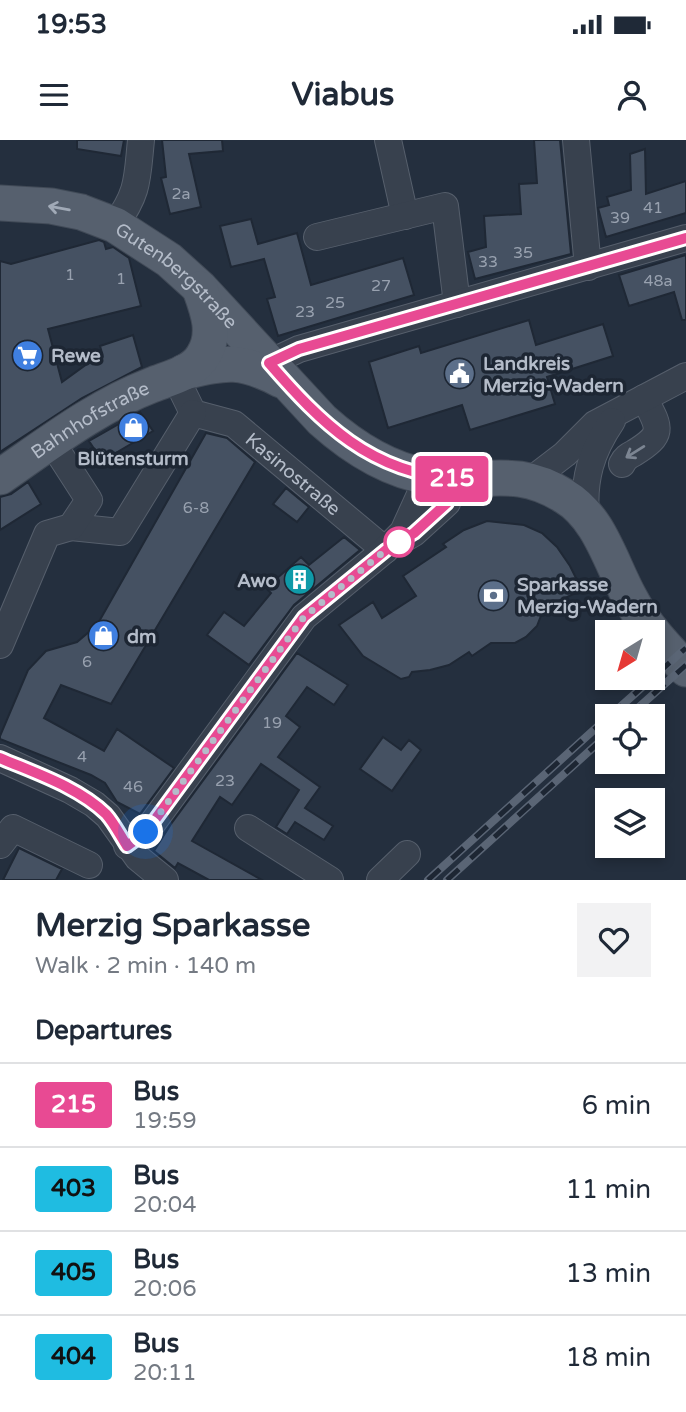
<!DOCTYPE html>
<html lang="en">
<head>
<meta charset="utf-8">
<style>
	:root { --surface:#fff; --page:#f2f2f3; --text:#1f2937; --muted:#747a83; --line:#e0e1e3 }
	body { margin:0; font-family:"Varela Round",sans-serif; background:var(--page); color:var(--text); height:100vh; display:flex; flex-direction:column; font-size:26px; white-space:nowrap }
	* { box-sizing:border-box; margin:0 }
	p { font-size:23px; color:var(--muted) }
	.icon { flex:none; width:38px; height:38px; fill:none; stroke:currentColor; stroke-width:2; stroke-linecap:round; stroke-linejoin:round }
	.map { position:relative; height:740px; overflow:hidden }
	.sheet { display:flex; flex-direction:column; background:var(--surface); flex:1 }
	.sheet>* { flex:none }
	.badge { padding:0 14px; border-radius:5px; font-size:24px; line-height:46px }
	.needle { width:46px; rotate:217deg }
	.tools { position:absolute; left:595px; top:480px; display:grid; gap:14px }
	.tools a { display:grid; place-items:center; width:70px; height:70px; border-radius:0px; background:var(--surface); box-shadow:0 4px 10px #0003; font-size:35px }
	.you { position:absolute; width:35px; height:35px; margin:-18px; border:5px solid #fff; border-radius:50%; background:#1a73e8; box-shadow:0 0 0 10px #1a73e833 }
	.map>.badge { position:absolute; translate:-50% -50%; box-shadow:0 0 0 4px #fff }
	h2 { padding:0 35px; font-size:26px; line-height:63px }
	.round { display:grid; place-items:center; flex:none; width:74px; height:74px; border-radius:0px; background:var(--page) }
	.overview { display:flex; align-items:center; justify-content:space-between; height:119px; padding:0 35px }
	h1 { font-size:33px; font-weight:800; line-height:52px }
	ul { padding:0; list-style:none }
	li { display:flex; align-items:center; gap:21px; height:84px; padding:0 35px; border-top:2px solid var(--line) }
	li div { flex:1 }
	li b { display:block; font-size:26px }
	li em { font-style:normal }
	li .badge { min-width:77px; font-weight:700; text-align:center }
	.status { display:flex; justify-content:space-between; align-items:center; height:49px; padding:0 35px; background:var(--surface); direction:ltr }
	.status svg { height:19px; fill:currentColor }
	header { display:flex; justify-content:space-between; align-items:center; height:91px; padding:0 35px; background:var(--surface); font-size:32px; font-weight:800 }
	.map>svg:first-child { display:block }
</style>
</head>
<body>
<div class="status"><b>19:53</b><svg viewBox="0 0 49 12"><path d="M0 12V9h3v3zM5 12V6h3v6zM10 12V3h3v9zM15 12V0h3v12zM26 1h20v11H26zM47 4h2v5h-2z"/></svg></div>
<header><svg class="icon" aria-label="menu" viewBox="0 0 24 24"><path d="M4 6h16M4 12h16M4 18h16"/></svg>Viabus<svg class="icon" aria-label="person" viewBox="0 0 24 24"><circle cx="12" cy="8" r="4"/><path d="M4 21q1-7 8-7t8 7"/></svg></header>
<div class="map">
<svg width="686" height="740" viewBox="0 0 686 740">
	<rect width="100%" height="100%" fill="#242f3e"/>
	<path fill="#455162" stroke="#1f2835" stroke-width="2" d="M77,0H124L121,16L77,9Z
		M162,0H222L223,11L189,14L201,67L170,74L161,38L166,37Z
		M534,0H560L571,114L475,139L468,112L486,107L484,76L521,74L519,44L537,43Z
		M645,9L646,54L686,41V73L606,97L598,68L609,65L607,57L631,50L630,14Z
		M251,79L258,104L297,93L311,145L403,118L414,155L278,196L267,159L275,157L264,119L231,127L220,86Z
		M99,100L104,102L106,109L113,107L129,118L141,166L48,189L62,242L102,213L100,206L133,195L142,227L82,258L0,312V121L11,124Z
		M686,115V180H682L674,152L629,166L619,135Z
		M529,180L536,205L603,184L613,216L547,237L555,264L470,290L462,265L388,288L369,222L419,206L421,213Z
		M140,272L153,291L102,321L89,301Z
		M206,293L227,298L255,322L111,564L61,545L44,578L104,611L117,589L174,628L140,674L117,662L105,643L91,635L0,599V596L28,530L46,511L77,502L97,485Z
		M28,342L41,364L0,390V357L11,354Z
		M286,348L309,367L297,382L273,364Z
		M487,381L524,385L542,393L557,407L570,426L582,450L544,468L537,486L526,497L515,503H491L472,516L469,512L449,525L430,530L412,532L409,537L401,539L363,516L339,485L373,462L382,478L416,456L403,436L446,407L443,404L464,390Z
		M344,397L360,410L294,465L249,525L207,495L224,472L244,486L271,453L266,448L301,417L309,425Z
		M297,513L348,545L334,565L307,547L286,576L300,587L278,617L320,647L305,668L333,686L324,700L295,682L287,694L276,687L299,650L261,624L232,665L220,657L192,701L262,740H209L178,723L175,728L154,711L171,684Z
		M383,597L401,610L409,600L421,610L392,651L360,629Z
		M19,708L62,729L56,740H3Z"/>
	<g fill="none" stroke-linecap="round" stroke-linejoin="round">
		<defs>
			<g id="minor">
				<path d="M388,0L405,76"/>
				<path d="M576,0L588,127"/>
				<path d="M115,85C139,52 137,39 141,0"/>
				<path d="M317,97L445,66L457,164"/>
				<path d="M269,223L299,209L686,98"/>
				<path id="s1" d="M175,236L193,273L234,284L385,410"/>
				<path d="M622,324C625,318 628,316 634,313C665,294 660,288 644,258"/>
				<path d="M531,340L565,314L595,284L686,236"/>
				<path d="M586,376C583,339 591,312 612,281"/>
				<path d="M71,387L120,392L193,273"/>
				<path d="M402,400L414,393L447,363L455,339"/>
				<path d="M0,505L47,394L71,387L89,360L51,301"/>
				<path d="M0,618L70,650L94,664L108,676L138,718L165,740"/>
				<path d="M248,688L330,740"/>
				<path d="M0,705L13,688L89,725"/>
				<path d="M127,706L146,692L304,477L385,410L403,392L428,337"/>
				<path d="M380,740L407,714"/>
			</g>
			<g id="major">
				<path id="s2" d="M0,63L51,66L81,72L115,85L169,120L200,148L322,280C352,307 388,330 429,337C481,346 513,324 564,356C600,377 611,424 630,458C644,485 665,507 686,529"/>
				<path d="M184,232C227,222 241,219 281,240"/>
				<path id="s3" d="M0,337C48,304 97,266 152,245C169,238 193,233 203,216C217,194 208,171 200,149"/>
			</g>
		</defs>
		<use href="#minor" stroke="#565f6c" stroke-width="28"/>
		<use href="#major" stroke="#414a57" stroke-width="37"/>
		<use href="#minor" stroke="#38414e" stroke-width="26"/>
		<use href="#major" stroke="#56606e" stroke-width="35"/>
		<defs>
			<path id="rail" d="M610,576L686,508
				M629,576L686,525
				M428,740L607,578
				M447,740L607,595"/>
		</defs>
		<use href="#rail" stroke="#5a6575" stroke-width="8"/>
		<use href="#rail" stroke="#1d2633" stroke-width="5" stroke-dasharray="16" stroke-linecap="butt"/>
	</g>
	<defs><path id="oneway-shaft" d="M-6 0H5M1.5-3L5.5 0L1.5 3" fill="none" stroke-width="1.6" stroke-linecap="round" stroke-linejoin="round" transform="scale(1.75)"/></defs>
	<use stroke="#a1aab7" href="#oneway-shaft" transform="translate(59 68) rotate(-170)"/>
	<use stroke="#7c8592" href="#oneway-shaft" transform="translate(635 312) rotate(148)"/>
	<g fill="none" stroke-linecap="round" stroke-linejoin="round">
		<defs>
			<path id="line" d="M0,618C35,633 78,647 106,674C114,683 120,695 127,706L146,692L304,477L386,410L414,393L447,363L455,339C370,332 322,284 269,223L299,209L686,98"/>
		</defs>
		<use href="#line" stroke="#fff" stroke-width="16"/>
		<use href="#line" stroke="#e84a93" stroke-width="10"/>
		<path stroke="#b4bcc9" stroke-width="7" stroke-dasharray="0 12.6" d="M146,692L304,477L386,410L399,402"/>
	</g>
	<defs>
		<symbol id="supermarket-disc" viewBox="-11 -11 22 22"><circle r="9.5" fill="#3f7fe0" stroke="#1d2633"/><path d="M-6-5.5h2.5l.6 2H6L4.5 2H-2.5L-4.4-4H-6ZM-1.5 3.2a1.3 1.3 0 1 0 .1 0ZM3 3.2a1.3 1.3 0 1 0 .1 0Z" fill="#fff"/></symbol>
		<symbol id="civic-disc" viewBox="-11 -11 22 22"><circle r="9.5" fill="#5c6f8a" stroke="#1d2633"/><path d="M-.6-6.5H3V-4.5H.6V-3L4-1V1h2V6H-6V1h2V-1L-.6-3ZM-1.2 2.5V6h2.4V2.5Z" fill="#fff"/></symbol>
		<symbol id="shop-disc" viewBox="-11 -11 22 22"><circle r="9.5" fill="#3f7fe0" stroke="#1d2633"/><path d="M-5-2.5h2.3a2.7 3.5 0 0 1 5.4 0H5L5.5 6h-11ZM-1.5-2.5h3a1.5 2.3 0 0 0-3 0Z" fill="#fff"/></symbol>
		<symbol id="building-disc" viewBox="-11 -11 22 22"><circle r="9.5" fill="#0f9aa8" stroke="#1d2633"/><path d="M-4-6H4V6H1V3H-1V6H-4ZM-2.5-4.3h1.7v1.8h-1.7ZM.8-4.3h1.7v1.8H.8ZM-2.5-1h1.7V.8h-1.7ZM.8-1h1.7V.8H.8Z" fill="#fff"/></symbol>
		<symbol id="bank-disc" viewBox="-11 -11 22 22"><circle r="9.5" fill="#5c6f8a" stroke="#1d2633"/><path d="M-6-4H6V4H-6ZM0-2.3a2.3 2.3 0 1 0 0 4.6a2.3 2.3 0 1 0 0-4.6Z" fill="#fff"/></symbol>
	</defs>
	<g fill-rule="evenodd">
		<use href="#supermarket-disc" x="10" y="198" width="35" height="35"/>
		<use href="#civic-disc" x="442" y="216" width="35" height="35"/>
		<use href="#shop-disc" x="116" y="270" width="35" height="35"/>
		<use href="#building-disc" x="282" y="422" width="35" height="35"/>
		<use href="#bank-disc" x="476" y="438" width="35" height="35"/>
		<use href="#shop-disc" x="86" y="478" width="35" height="35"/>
	</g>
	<circle fill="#fff" stroke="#e84a93" stroke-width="3.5" cx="399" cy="402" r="14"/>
	<g text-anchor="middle" stroke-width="7" stroke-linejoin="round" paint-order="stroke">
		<g font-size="16" fill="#98a1af">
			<text x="181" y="59">2a</text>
			<text x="653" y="73">41</text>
			<text x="620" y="83">39</text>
			<text x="523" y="118">35</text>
			<text x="488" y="127">33</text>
			<text x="70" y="140">1</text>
			<text x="121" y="144">1</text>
			<text x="658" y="146">48a</text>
			<text x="381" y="151">27</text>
			<text x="335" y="168">25</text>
			<text x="305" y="177">23</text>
			<text x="196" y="373">6-8</text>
			<text x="87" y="527">6</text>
			<text x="272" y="588">19</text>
			<text x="82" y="622">4</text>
			<text x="225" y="646">23</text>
			<text x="133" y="652">46</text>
		</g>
		<g font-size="19" fill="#b4bcc9" stroke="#1d2633">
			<text dy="7" stroke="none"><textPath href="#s2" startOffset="198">Gutenbergstraße</textPath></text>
			<text dy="7" stroke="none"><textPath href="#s3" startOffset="107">Bahnhofstraße</textPath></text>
			<text dy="7" stroke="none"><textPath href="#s1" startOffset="161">Kasinostraße</textPath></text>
		</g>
		<g font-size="19" font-weight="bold" fill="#b4bcc9" stroke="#1d2633" text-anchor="start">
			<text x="51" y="222">Rewe</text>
			<text x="483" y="230">Landkreis<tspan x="483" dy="22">Merzig-Wadern</tspan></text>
			<text x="133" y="325" text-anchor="middle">Blütensturm</text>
			<text x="277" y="447" text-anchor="end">Awo</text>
			<text x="517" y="451">Sparkasse<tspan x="517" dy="22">Merzig-Wadern</tspan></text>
			<text x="127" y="503">dm</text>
		</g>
	</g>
</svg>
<div class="tools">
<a><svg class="needle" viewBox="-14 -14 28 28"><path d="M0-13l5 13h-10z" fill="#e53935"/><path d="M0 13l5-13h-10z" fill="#747a83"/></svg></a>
<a><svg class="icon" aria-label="locate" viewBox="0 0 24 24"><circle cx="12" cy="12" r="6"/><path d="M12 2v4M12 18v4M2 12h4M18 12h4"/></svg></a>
<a><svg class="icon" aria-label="layers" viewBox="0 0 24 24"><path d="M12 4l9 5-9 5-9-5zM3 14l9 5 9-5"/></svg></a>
</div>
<div class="you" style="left:146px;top:692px"></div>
<b class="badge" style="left:452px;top:339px;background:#e84a93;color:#fff">215</b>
</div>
<section class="sheet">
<div class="overview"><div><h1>Merzig Sparkasse</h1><p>Walk · 2 min · 140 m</p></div><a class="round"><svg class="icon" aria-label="heart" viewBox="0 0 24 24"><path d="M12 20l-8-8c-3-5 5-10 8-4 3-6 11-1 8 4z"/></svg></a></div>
<h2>Departures</h2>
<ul>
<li><span class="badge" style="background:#e84a93;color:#fff">215</span><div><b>Bus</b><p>19:59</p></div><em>6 min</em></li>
<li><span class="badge" style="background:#1fbce1;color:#111">403</span><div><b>Bus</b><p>20:04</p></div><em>11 min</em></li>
<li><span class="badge" style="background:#1fbce1;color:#111">405</span><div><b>Bus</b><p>20:06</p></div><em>13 min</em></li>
<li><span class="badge" style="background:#1fbce1;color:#111">404</span><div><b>Bus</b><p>20:11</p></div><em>18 min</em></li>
</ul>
</section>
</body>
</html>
